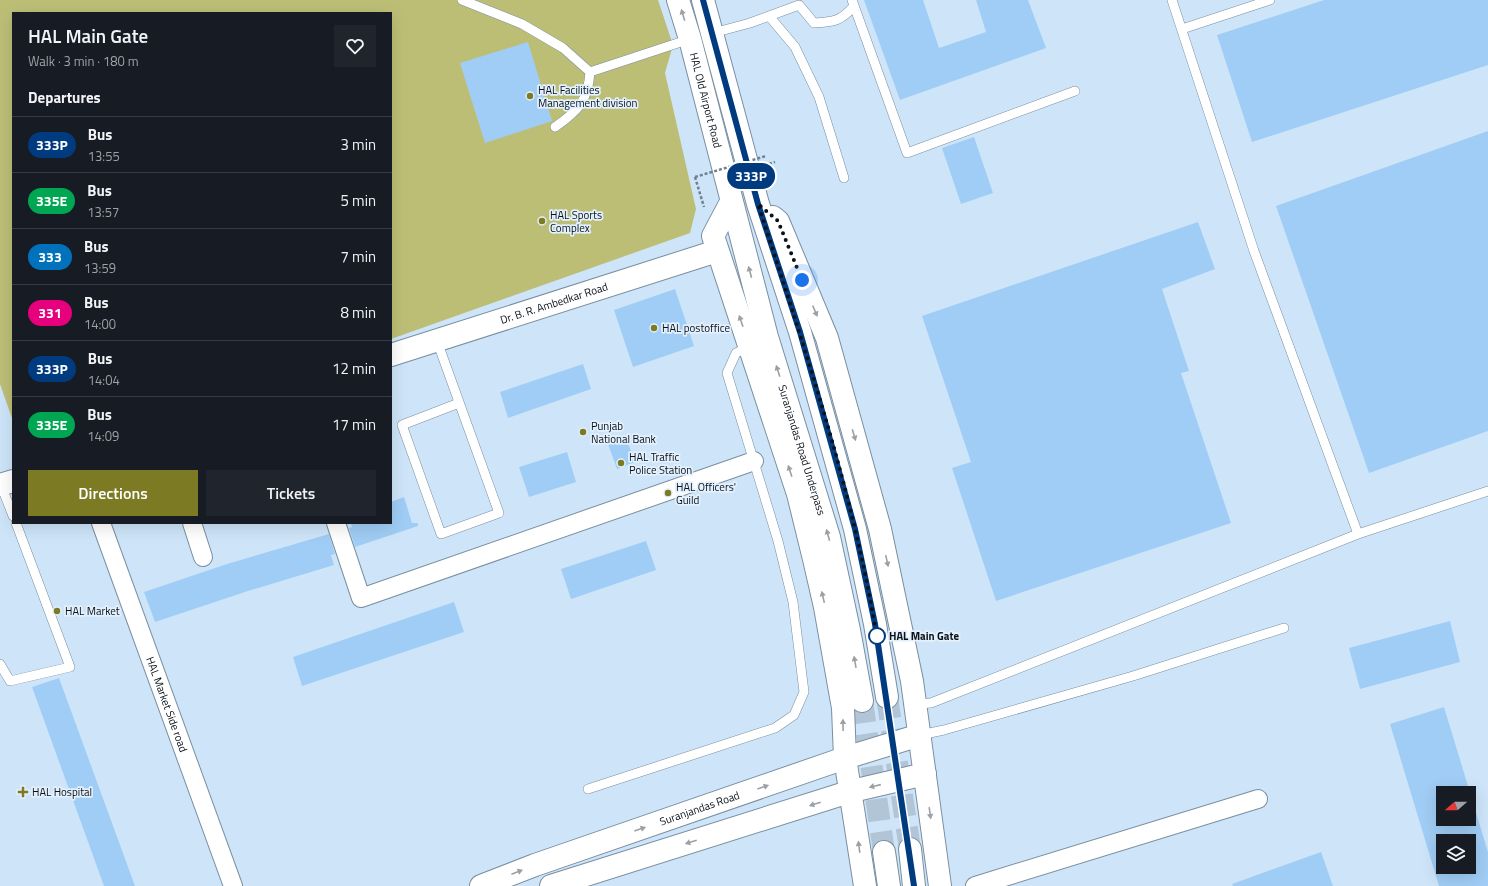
<!DOCTYPE html>
<html lang="en">
<head>
<meta charset="utf-8">
<style>
	:root { --surface:#171b24; --page:#20242c; --text:#f1f3f6; --muted:#9ea1a6; --line:#363941; --accent:#7c7b23 }
	body { margin:0; font-family:"Titillium Web",sans-serif; background:var(--page); color:var(--text); height:100vh; display:flex; flex-direction:column; font-size:15px; white-space:nowrap }
	* { box-sizing:border-box; margin:0 }
	p { font-size:13px; color:var(--muted) }
	.icon { flex:none; width:22px; height:22px; fill:none; stroke:currentColor; stroke-width:2; stroke-linecap:round; stroke-linejoin:round }
	.map { position:relative; flex:1; overflow:hidden }
	.drawer { position:absolute; left:12px; top:12px; width:380px; height:512px; display:flex; flex-direction:column; background:var(--surface); border-radius:0px; box-shadow:0 4px 16px #0002 }
	.drawer>* { flex:none }
	.badge { padding:0 8px; border-radius:13px; font-size:14px; line-height:26px }
	.needle { width:26px; rotate:250deg }
	.controls { position:absolute; left:1436px; top:786px; display:grid; gap:8px }
	.controls a { display:grid; place-items:center; width:40px; height:40px; border-radius:0px; background:var(--surface); box-shadow:0 4px 16px #0002; font-size:20px }
	.you { position:absolute; width:20px; height:20px; margin:-10px; border:3px solid #fff; border-radius:50%; background:#1a73e8; box-shadow:0 0 0 6px #1a73e833 }
	.map>.badge { position:absolute; translate:-50% -50%; box-shadow:0 0 0 2px #fff }
	h2 { padding:0 16px; font-size:15px; line-height:36px }
	.round { display:grid; place-items:center; flex:none; width:42px; height:42px; border-radius:0px; background:var(--page) }
	.summary { display:flex; align-items:center; justify-content:space-between; height:68px; padding:0 16px }
	h1 { font-size:19px; font-weight:600; line-height:30px }
	.button { display:flex; gap:8px; margin-top:auto; padding:8px 16px }
	.button a { flex:1; height:46px; border-radius:0px; background:var(--accent); color:#fff; font-size:16px; font-weight:600; line-height:46px; text-align:center }
	.button a+a { background:var(--page); color:var(--text) }
	ul { padding:0; list-style:none }
	li { display:flex; align-items:center; gap:12px; height:56px; padding:0 16px; border-top:1px solid var(--line) }
	li div { flex:1 }
	li b { display:block; font-size:15px }
	li em { font-style:normal }
	li .badge { min-width:44px; font-weight:700; text-align:center }
	.map>svg:first-child { display:block }
</style>
</head>
<body>
<div class="map">
<svg width="1488" height="886" viewBox="0 0 1488 886">
	<rect width="100%" height="100%" fill="#cee5f9"/>
	<path fill="#bdbe76" d="M0,0H658L673,45L665,73L696,209L690,233L391,339V13H13V421L0,384Z"/>
	<path fill="#a0cdf5" fill-rule="evenodd" d="M864,0H923L939,48L986,32L976,0H1028L1046,48L900,100Z
		M1324,0H1488V65L1252,142L1217,35Z
		M528,42L552,121L485,143L460,63Z
		M1488,131V431L1369,473L1276,206Z
		M974,137L993,193L961,204L942,148Z
		M1198,222L1215,269L1162,289L1189,371L1181,373L1231,523L996,601L952,468L971,462L922,316Z
		M675,289L694,346L633,367L614,310Z
		M583,364L591,389L508,418L500,392Z
		M626,438L635,462L617,469L608,444Z
		M567,452L576,482L529,497L519,467Z
		M404,497L412,523H418V526L355,547L349,528L352,527L351,523H391V502Z
		M329,534L335,554L331,555L334,565L248,591L155,622L144,592L227,564Z
		M646,541L656,570L571,599L561,569Z
		M454,602L464,632L302,686L293,657Z
		M1450,621L1460,662L1360,689L1349,648Z
		M59,678L135,886H104L32,687Z
		M1444,707L1488,852V886H1439L1390,724ZM1443,793H1469V819H1443ZM1443,841H1469V867H1443Z
		M1321,852L1333,886H1233L1232,884Z"/>
	<g fill="none" stroke-linecap="round" stroke-linejoin="round">
		<path stroke="#b1c5d7" stroke-width="22" stroke-dasharray="22 11" stroke-linecap="butt" d="M887,697L910,849
			M862,701L884,852"/>
		<defs>
			<path id="lane" d="M462,0L522,24L563,48L590,72L690,39
				M852,0L907,153L1075,91
				M1172,0L1254,251L1358,534
				M769,16L795,47L819,97L844,178
				M1182,29L1270,0
				M713,33L750,23L799,5L814,23C834,22 841,21 854,6
				M555,127C578,111 588,101 590,72
				M437,341L499,513L441,534L402,425L459,403
				M1,485L13,516
				M0,664L10,681L70,667L16,523
				M916,704L931,703L1358,534L1488,491
				M920,735L944,730L1133,676L1284,628
				M588,789L775,728L794,715L804,692L793,602L778,541L727,373L736,353L750,346"/>
			<g id="street">
				<path id="s1" d="M101,523L233,886"/>
				<path d="M192,523L203,557"/>
				<path d="M336,523L361,598L754,461"/>
				<path d="M975,886L1258,799"/>
			</g>
			<g id="secondary">
				<path id="s2" d="M391,355L717,251"/>
				<path d="M0,485L13,481"/>
			</g>
			<g id="primary">
				<path id="s3" d="M678,0L690,39L767,337L829,537L849,630L862,701"/>
				<path d="M703,0L758,204L800,332L855,529L875,624L887,697"/>
				<path d="M731,202L713,236L798,494L814,559L825,607L843,708L845,758L865,886"/>
				<path d="M773,217L778,221L827,338L880,529L912,681L940,886"/>
				<path d="M910,849L914,886"/>
				<path d="M884,852L889,886"/>
				<path id="s4" d="M481,886L535,865L845,758L920,735"/>
				<path d="M551,886L852,791L925,774"/>
			</g>
		</defs>
		<use href="#lane" stroke="#798ea0" stroke-width="10"/>
		<use href="#street" stroke="#798ea0" stroke-width="20"/>
		<use href="#secondary" stroke="#798ea0" stroke-width="24"/>
		<use href="#primary" stroke="#798ea0" stroke-width="24"/>
		<path stroke="#71818f" stroke-width="2.5" stroke-dasharray="3 2" stroke-linecap="butt" d="M769,164L775,162
			M695,177L704,207"/>
		<use href="#lane" stroke="#fff" stroke-width="9"/>
		<use href="#street" stroke="#fff" stroke-width="18"/>
		<use href="#secondary" stroke="#fff" stroke-width="22"/>
		<use href="#primary" stroke="#fff" stroke-width="22"/>
		<path stroke="#71818f" stroke-width="2.5" stroke-dasharray="3 2" stroke-linecap="butt" d="M695,177L766,156"/>
	</g>
	<defs><path id="oneway-solid" d="M-6-.8H1V-3.2L6.5 0L1 3.2V.8H-6Z"/></defs>
	<g fill="#9da0a3">
		<use href="#oneway-solid" transform="translate(683 15) rotate(-107)"/>
		<use href="#oneway-solid" transform="translate(750 272) rotate(-105)"/>
		<use href="#oneway-solid" transform="translate(815 311) rotate(67)"/>
		<use href="#oneway-solid" transform="translate(741 321) rotate(-109)"/>
		<use href="#oneway-solid" transform="translate(778 371) rotate(-108)"/>
		<use href="#oneway-solid" transform="translate(854 435) rotate(74)"/>
		<use href="#oneway-solid" transform="translate(790 471) rotate(-108)"/>
		<use href="#oneway-solid" transform="translate(828 535) rotate(-105)"/>
		<use href="#oneway-solid" transform="translate(887 561) rotate(78)"/>
		<use href="#oneway-solid" transform="translate(823 597) rotate(-103)"/>
		<use href="#oneway-solid" transform="translate(855 662) rotate(-100)"/>
		<use href="#oneway-solid" transform="translate(843 725) rotate(-91)"/>
		<use href="#oneway-solid" transform="translate(875 786) rotate(167)"/>
		<use href="#oneway-solid" transform="translate(763 787) rotate(-19)"/>
		<use href="#oneway-solid" transform="translate(815 804) rotate(162)"/>
		<use href="#oneway-solid" transform="translate(930 813) rotate(82)"/>
		<use href="#oneway-solid" transform="translate(640 829) rotate(-19)"/>
		<use href="#oneway-solid" transform="translate(691 842) rotate(163)"/>
		<use href="#oneway-solid" transform="translate(859 847) rotate(-98)"/>
		<use href="#oneway-solid" transform="translate(517 872) rotate(-21)"/>
	</g>
	<g fill="none" stroke-linecap="round" stroke-linejoin="round">
		<defs>
			<path id="line" d="M703,0L758,204L800,332L855,529L875,624L914,886"/>
		</defs>
		<use href="#line" stroke="#fff" stroke-width="9"/>
		<use href="#line" stroke="#003b80" stroke-width="6"/>
		<path stroke="#0a1118" stroke-width="4" stroke-dasharray="0 7.2" d="M802,280L778,221L758,204C804,347 853,490 877,638V636"/>
	</g>
	<g fill="#7c7b23" stroke="#e3f0fd" stroke-width="1.5">
		<circle cx="530" cy="96" r="4"/>
		<circle cx="542" cy="221" r="4"/>
		<circle cx="654" cy="328" r="4"/>
		<circle cx="583" cy="432" r="4"/>
		<circle cx="621" cy="463" r="4"/>
		<circle cx="668" cy="493" r="4"/>
		<circle cx="57" cy="611" r="4"/>
		<path d="M21 786h4v4h4v4h-4v4h-4v-4h-4v-4h4z"/>
	</g>
	<circle fill="#fff" stroke="#003b80" stroke-width="2" cx="877" cy="636" r="8"/>
	<g text-anchor="middle" stroke-width="3.5" stroke-linejoin="round" paint-order="stroke">
		<g font-size="11" fill="#0a1118" stroke="#e3f0fd" text-anchor="start">
			<text x="538" y="94">HAL Facilities<tspan x="538" dy="13">Management division</tspan></text>
			<text x="550" y="219">HAL Sports<tspan x="550" dy="13">Complex</tspan></text>
			<text x="662" y="332">HAL postoffice</text>
			<text x="591" y="430">Punjab<tspan x="591" dy="13">National Bank</tspan></text>
			<text x="629" y="461">HAL Traffic<tspan x="629" dy="13">Police Station</tspan></text>
			<text x="676" y="491">HAL Officers'<tspan x="676" dy="13">Guild</tspan></text>
			<text x="65" y="615">HAL Market</text>
			<text x="32" y="796">HAL Hospital</text>
		</g>
		<g font-size="11" fill="#0a1118" stroke="#e3f0fd">
			<text dy="4" stroke="none"><textPath href="#s3" startOffset="104">HAL Old Airport Road</textPath></text>
			<text dy="4" stroke="none"><textPath href="#s2" startOffset="171">Dr. B. R. Ambedkar Road</textPath></text>
			<text dy="4" stroke="none"><textPath href="#s3" startOffset="467">Suranjandas Road Underpass</textPath></text>
			<text dy="4" stroke="none"><textPath href="#s1" startOffset="193">HAL Market Side road</textPath></text>
			<text dy="4" stroke="none"><textPath href="#s4" startOffset="232">Suranjandas Road</textPath></text>
		</g>
		<g font-size="11" font-weight="bold" fill="#0a1118" stroke="#e3f0fd" text-anchor="start">
			<text x="889" y="640">HAL Main Gate</text>
		</g>
	</g>
</svg>
<div class="controls">
<a><svg class="needle" viewBox="-14 -14 28 28"><path d="M0-13l5 13h-10z" fill="#e53935"/><path d="M0 13l5-13h-10z" fill="#9ea1a6"/></svg></a>
<a><svg class="icon" aria-label="layers" viewBox="0 0 24 24"><path d="M12 4l9 5-9 5-9-5zM3 14l9 5 9-5"/></svg></a>
</div>
<div class="you" style="left:802px;top:280px"></div>
<b class="badge" style="left:751px;top:176px;background:#003b80;color:#fff">333P</b>
<section class="drawer">
<div class="summary"><div><h1>HAL Main Gate</h1><p>Walk · 3 min · 180 m</p></div><a class="round"><svg class="icon" aria-label="heart" viewBox="0 0 24 24"><path d="M12 20l-8-8c-3-5 5-10 8-4 3-6 11-1 8 4z"/></svg></a></div>
<h2>Departures</h2>
<ul>
<li><span class="badge" style="background:#003b80;color:#fff">333P</span><div><b>Bus</b><p>13:55</p></div><em>3 min</em></li>
<li><span class="badge" style="background:#00a651;color:#fff">335E</span><div><b>Bus</b><p>13:57</p></div><em>5 min</em></li>
<li><span class="badge" style="background:#0072bc;color:#fff">333</span><div><b>Bus</b><p>13:59</p></div><em>7 min</em></li>
<li><span class="badge" style="background:#e6007e;color:#fff">331</span><div><b>Bus</b><p>14:00</p></div><em>8 min</em></li>
<li><span class="badge" style="background:#003b80;color:#fff">333P</span><div><b>Bus</b><p>14:04</p></div><em>12 min</em></li>
<li><span class="badge" style="background:#00a651;color:#fff">335E</span><div><b>Bus</b><p>14:09</p></div><em>17 min</em></li>
</ul>
<div class="button"><a>Directions</a><a>Tickets</a></div>
</section>
</div>
</body>
</html>
